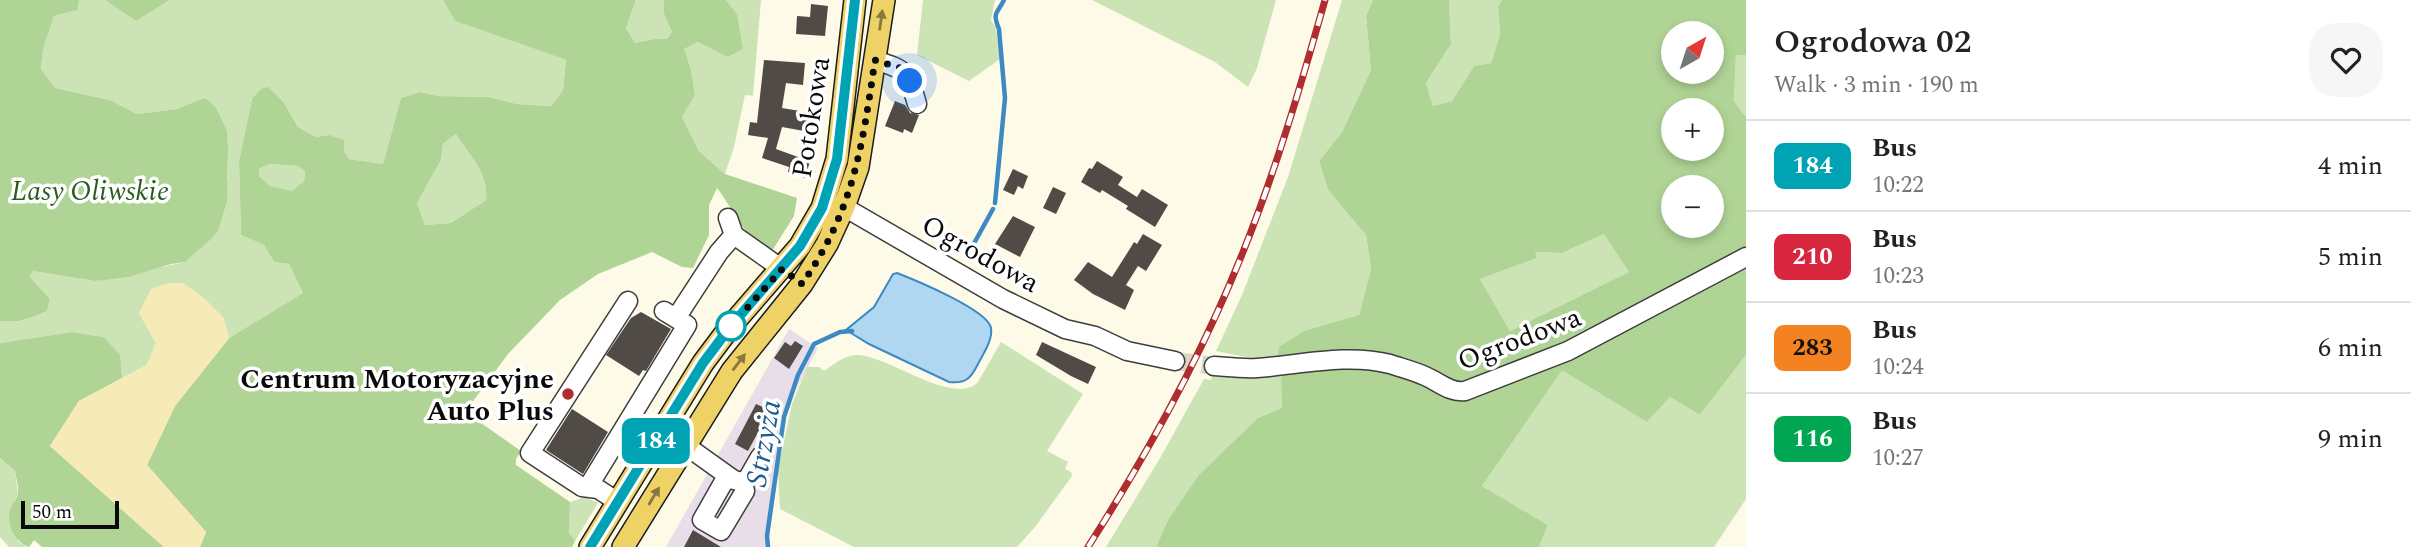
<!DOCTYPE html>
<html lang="en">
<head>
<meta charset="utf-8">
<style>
	:root { --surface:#fff; --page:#f6f6f6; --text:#222; --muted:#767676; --line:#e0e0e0 }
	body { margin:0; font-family:Spectral,serif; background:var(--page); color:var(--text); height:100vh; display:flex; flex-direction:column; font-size:26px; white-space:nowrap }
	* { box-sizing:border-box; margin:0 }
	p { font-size:23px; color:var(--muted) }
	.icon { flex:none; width:38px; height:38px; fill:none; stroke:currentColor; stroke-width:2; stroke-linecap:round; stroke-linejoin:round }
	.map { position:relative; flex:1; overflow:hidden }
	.details { display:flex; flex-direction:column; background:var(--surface); width:665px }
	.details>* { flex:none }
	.badge { padding:0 14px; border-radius:10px; font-size:24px; line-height:46px }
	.needle { width:46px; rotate:39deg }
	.buttons { position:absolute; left:1661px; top:21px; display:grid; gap:14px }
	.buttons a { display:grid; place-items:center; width:63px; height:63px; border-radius:50%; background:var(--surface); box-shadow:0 4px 10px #0003; font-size:35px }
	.scale { position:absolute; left:21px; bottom:18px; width:98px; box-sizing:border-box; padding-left:7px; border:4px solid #0a0a0a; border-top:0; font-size:19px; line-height:24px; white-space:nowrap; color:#0a0a0a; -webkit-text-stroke:5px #fff; paint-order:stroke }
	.you { position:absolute; width:35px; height:35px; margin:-18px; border:5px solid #fff; border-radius:50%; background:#1a73e8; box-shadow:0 0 0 10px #1a73e833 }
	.map>.badge { position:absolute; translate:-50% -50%; box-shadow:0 0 0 4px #fff }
	.round { display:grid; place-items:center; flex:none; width:74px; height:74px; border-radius:28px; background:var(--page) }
	.overview { display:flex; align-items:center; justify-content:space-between; height:119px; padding:0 28px }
	h1 { font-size:33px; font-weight:600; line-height:52px }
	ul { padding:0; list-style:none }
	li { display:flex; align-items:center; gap:21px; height:91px; padding:0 28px; border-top:2px solid var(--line) }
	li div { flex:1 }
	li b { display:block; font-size:26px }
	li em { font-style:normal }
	li .badge { min-width:77px; font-weight:700; text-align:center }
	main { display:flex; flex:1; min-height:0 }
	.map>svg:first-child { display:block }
</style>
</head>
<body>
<main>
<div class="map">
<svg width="1746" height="547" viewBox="0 0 1746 547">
	<rect width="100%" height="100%" fill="#fefae8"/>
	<path fill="#e8dee9" d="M789,329L818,348L781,418L766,547H666Z"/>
	<path fill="#cce4b5" d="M79,0H105L136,21L170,0H443L455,21L566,60L563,90L551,106L517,104L488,97L438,96L420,92L401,98L383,164L349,159L329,135L316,137L298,127L284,103L252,99L239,161L241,235L264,245L274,262L289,264L303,293L229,338L223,317L139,313L156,343L147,365L122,378L119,355L104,337L72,332L0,343V321C16,324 33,318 47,311L50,299L30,277L33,271L95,281L185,262L218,231L228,178V151L177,109L137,114L110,100L55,88L41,69L43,49L54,16L78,10Z
		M636,0H664V14L672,32L667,39H655L635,43L626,28Z
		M726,0H761L753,96L745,95L734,147L725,174L699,151L682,117L695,95L691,70L683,49L696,42L727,57L737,14Z
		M923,0H995L991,20L996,28L1000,59L969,81L917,55Z
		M1092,0H1276L1257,68L1248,87L1215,62Z
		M1342,0H1373L1366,16L1371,70L1342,132L1319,161L1328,190L1366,235L1371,269L1359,315L1306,330L1277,360L1266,361L1216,351L1242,295L1288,177Z
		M1449,0H1502L1498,6L1500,35L1491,63L1474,66L1452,101L1433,106L1426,83L1451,44Z
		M1736,54L1746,55V117L1734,101Z
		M456,134C469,155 489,173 486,200L451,223L425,225L417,203L441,160L443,144Z
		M270,164L299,166L305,171L304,181L292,191L270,186L259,176V169Z
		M1604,234L1630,272L1510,331L1480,279L1537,258L1534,252L1562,253Z
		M1001,342L1083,394L1047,451L1068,462L1065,469L1071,472L1072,476L1035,527L1017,547H854L780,509L778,470L792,404L807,367H819L824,371C834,364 846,354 859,355C890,357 955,407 978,382Z
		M1746,355V499L1714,547H1539L1548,525L1482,486L1562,369L1647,422L1670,397L1700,415Z
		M1281,371L1283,408L1258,418L1168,520L1156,547H1106L1159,460L1204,379L1211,380L1212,376L1244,377Z
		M0,458L15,471L18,494L10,511L18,541L26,547H9L0,537Z
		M585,497L598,503L575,541L569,534L570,502Z"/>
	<path fill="#b0d495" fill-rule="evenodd" d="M0,0H79L78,10L54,16L43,49L41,69L55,88L110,100L137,114L177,109L205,98L216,108L227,131L228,151L227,201L218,231L211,239L185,262L171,264L128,277L95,281L33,271L30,277L50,299L47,311C33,318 15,324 0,321Z
		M105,0H170L136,21Z
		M443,0H636L626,28L635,43L655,39H667L672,32L664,14V0H726L737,14L743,49L727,57L697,42L684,49L691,70L695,95L682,117L699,151L725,174L797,198L794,216L772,251C749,247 731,205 717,188L709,205V235L693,268L682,267L652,252L598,274L560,300L508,354L465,412L521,451L516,459V465L570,502L569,533L575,541L572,547H200L206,532L147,465L175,406L229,338L303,293L289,264L274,262L264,245L241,235L239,161L252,99L261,89L268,87L284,103L298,127L316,137L329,135L344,140V152L349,159L383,164L401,98L420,92L438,96L488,97L517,104L551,106L563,90L566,60L455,21ZM456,134C469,155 489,173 486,200L451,223L425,225L417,203L441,160L443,144ZM270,164L298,166L305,171L304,181L292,191L270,186L259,176V169Z
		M1373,0H1449L1451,44L1426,83L1433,106L1452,101L1474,66L1491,63L1500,35L1498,6L1502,0H1746V55H1736L1734,101L1746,117V252L1558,350L1460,386L1431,374L1277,360L1279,347L1306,330L1359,315L1371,269L1366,235L1328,190L1319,161L1342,132L1371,70L1366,16ZM1673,33H1712V72H1673ZM1673,110H1712V149H1673ZM1673,187H1712V226H1673ZM1604,234L1629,272L1510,331L1480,279L1537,258L1535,252L1562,253Z
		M1746,263V355L1700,415L1670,397L1647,422L1562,370L1482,486L1548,525L1539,547H1156L1168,520L1199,475L1258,418L1282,408L1281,371L1383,366L1450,396Z
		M72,332L104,337L120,355L122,378L79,401L50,446L164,547H42L34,540L29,547C15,543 6,524 10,510C12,504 17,499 18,494C19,487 16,478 15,471L0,458V343Z"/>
	<path fill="#f6eab7" d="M168,283H183L204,298L223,317L229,338L175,406L147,465L206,532L200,547H164L50,446L79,401L147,365L156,343L139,313L151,289Z"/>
	<path fill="#b0d7f1" stroke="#3c89c3" stroke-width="2" d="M897,273C915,280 988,310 991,328C993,340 983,354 978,364C971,378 966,384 949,382L869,344L846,330L874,307L893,274Z"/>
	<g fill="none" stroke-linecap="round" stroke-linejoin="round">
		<path stroke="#3c89c3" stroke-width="4.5" d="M995,203L1005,98L999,29C992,12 997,14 1004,0
			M972,247L993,209
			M768,547L767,536L784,417L798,375L814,344L840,332L852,331"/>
	</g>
	<path fill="#514b47" d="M811,4L828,6L825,36L796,34L797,16L810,17Z
		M764,60L805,63L803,85L786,83L782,108L818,114L815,133L782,127L776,149L798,157L800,154L811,158L805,178L788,172L789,167L762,158L768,138L748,135L750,122L757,123Z
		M895,101L905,105L910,113L919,115L912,133L904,129L903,133L885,126Z
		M1097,161L1123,177L1118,185L1137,197L1142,189L1168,205L1155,227L1126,209L1128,206L1102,190L1100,193L1081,182L1089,168L1092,169Z
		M1013,169L1028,176L1023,189L1018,186L1014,195L1003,190Z
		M1053,187L1066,193L1056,214L1043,208Z
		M1013,216L1035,227L1020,257L995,244Z
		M1143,234L1162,245L1146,271L1138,266L1126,285L1134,290L1125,310L1093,294L1074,280L1088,262L1112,277L1131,247L1134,242L1137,244Z
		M641,312L671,329L646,371L643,370L639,376L606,355L631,318Z
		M795,341L803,346L789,369L774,358L785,342L791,346Z
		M1042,342L1096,367L1088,384L1071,376L1036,355Z
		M756,404L770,410L748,451L735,444Z
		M572,409L608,432L583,474L546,450Z
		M693,530L721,547H684Z"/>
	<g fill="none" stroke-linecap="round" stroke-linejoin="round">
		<path stroke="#d9d6c7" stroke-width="18" stroke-dasharray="18 9" stroke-linecap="butt" d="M1175,361L1214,366"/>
		<defs>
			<path id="minor" d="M875,60C907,70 908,72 917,104
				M844,207L1003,299L1065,329L1095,336L1127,351L1175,361
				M734,235L782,269
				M676,318L719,252L734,235L728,218
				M1214,366C1228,367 1243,369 1257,368C1300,365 1347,353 1390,364C1402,368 1414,371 1425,376C1439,382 1450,393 1465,391L1568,351L1746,257
				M685,445L734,480L743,482L748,478L760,457
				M727,476L702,520L721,531L745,491L743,482
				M588,487L687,325L664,311
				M618,502L598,489L582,487L530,453L628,301"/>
			<path id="major" d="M590,547L703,363L730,327L800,246L822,208L837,159L855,0
				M623,547L732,371L802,284L827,244L844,207L858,167L884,0"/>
		</defs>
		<use href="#minor" stroke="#3d3d3d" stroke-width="21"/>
		<use href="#major" stroke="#1b1b1b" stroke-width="24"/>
		<use href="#minor" stroke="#fff" stroke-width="18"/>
		<use href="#major" stroke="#efd266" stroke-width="21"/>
		<defs>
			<path id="rail" d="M1088,547C1148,453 1202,355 1243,252C1276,170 1301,85 1325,0"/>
		</defs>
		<use href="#rail" stroke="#af2c2f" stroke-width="7"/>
		<use href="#rail" stroke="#fff" stroke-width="4.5" stroke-dasharray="13" stroke-linecap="butt"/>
	</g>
	<defs><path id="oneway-solid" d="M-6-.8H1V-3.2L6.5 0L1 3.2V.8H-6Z" transform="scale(1.75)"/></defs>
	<g fill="#88783d">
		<use href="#oneway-solid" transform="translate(881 20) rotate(-82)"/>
		<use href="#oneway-solid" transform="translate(739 362) rotate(-53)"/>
		<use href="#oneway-solid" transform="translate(654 496) rotate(-59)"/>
	</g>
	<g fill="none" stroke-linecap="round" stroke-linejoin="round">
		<defs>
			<path id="line" d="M590,547L703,363L730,327L800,246L822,208L837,159L855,0"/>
		</defs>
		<use href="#line" stroke="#fff" stroke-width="16"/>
		<use href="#line" stroke="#00a3b4" stroke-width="10"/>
		<path stroke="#0a0a0a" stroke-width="7" stroke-dasharray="0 12.6" d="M731,326L782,269L802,284C854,209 862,148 875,60L900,68L910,81"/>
	</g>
	<circle fill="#fff" stroke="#00a3b4" stroke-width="3.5" cx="731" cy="326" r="14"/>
	<circle fill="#af2c2f" stroke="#fff" stroke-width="2.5" cx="568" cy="394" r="7"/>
	<g text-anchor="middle" stroke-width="7" stroke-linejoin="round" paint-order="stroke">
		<g font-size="28" fill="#0a0a0a" stroke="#fff">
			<text transform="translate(810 117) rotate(-81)" y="10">Potokowa</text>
			<text transform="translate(981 253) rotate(29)" y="10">Ogrodowa</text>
			<text transform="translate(1519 338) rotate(-21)" y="10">Ogrodowa</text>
		</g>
		<g font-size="28" font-style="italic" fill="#2a5c20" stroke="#fff">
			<text x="90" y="200">Lasy Oliwskie</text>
		</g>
		<g font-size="28" font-weight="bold" fill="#0a0a0a" stroke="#fff" text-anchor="end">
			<text x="554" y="388">Centrum Motoryzacyjne<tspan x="554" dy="32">Auto Plus</tspan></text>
		</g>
		<g font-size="30" font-style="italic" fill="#1d5b91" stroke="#fff">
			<text transform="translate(763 443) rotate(-80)" y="10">Strzyża</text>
		</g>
	</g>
</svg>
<div class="buttons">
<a><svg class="needle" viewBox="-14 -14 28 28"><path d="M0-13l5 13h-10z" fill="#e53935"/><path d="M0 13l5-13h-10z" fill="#767676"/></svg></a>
<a>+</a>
<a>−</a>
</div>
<div class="scale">50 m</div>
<div class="you" style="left:910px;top:81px"></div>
<b class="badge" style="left:656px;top:441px;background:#00a3b4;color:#fff">184</b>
</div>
<section class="details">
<div class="overview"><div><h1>Ogrodowa 02</h1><p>Walk · 3 min · 190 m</p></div><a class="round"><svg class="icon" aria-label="heart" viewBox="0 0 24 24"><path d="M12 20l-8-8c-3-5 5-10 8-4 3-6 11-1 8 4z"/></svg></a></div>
<ul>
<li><span class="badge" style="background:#00a3b4;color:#fff">184</span><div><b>Bus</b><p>10:22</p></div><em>4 min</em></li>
<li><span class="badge" style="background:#d7263d;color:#fff">210</span><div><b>Bus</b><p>10:23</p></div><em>5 min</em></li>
<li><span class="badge" style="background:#f58220;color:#111">283</span><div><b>Bus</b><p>10:24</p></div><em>6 min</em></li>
<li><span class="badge" style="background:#00a651;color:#fff">116</span><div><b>Bus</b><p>10:27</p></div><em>9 min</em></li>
</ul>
</section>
</main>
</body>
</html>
